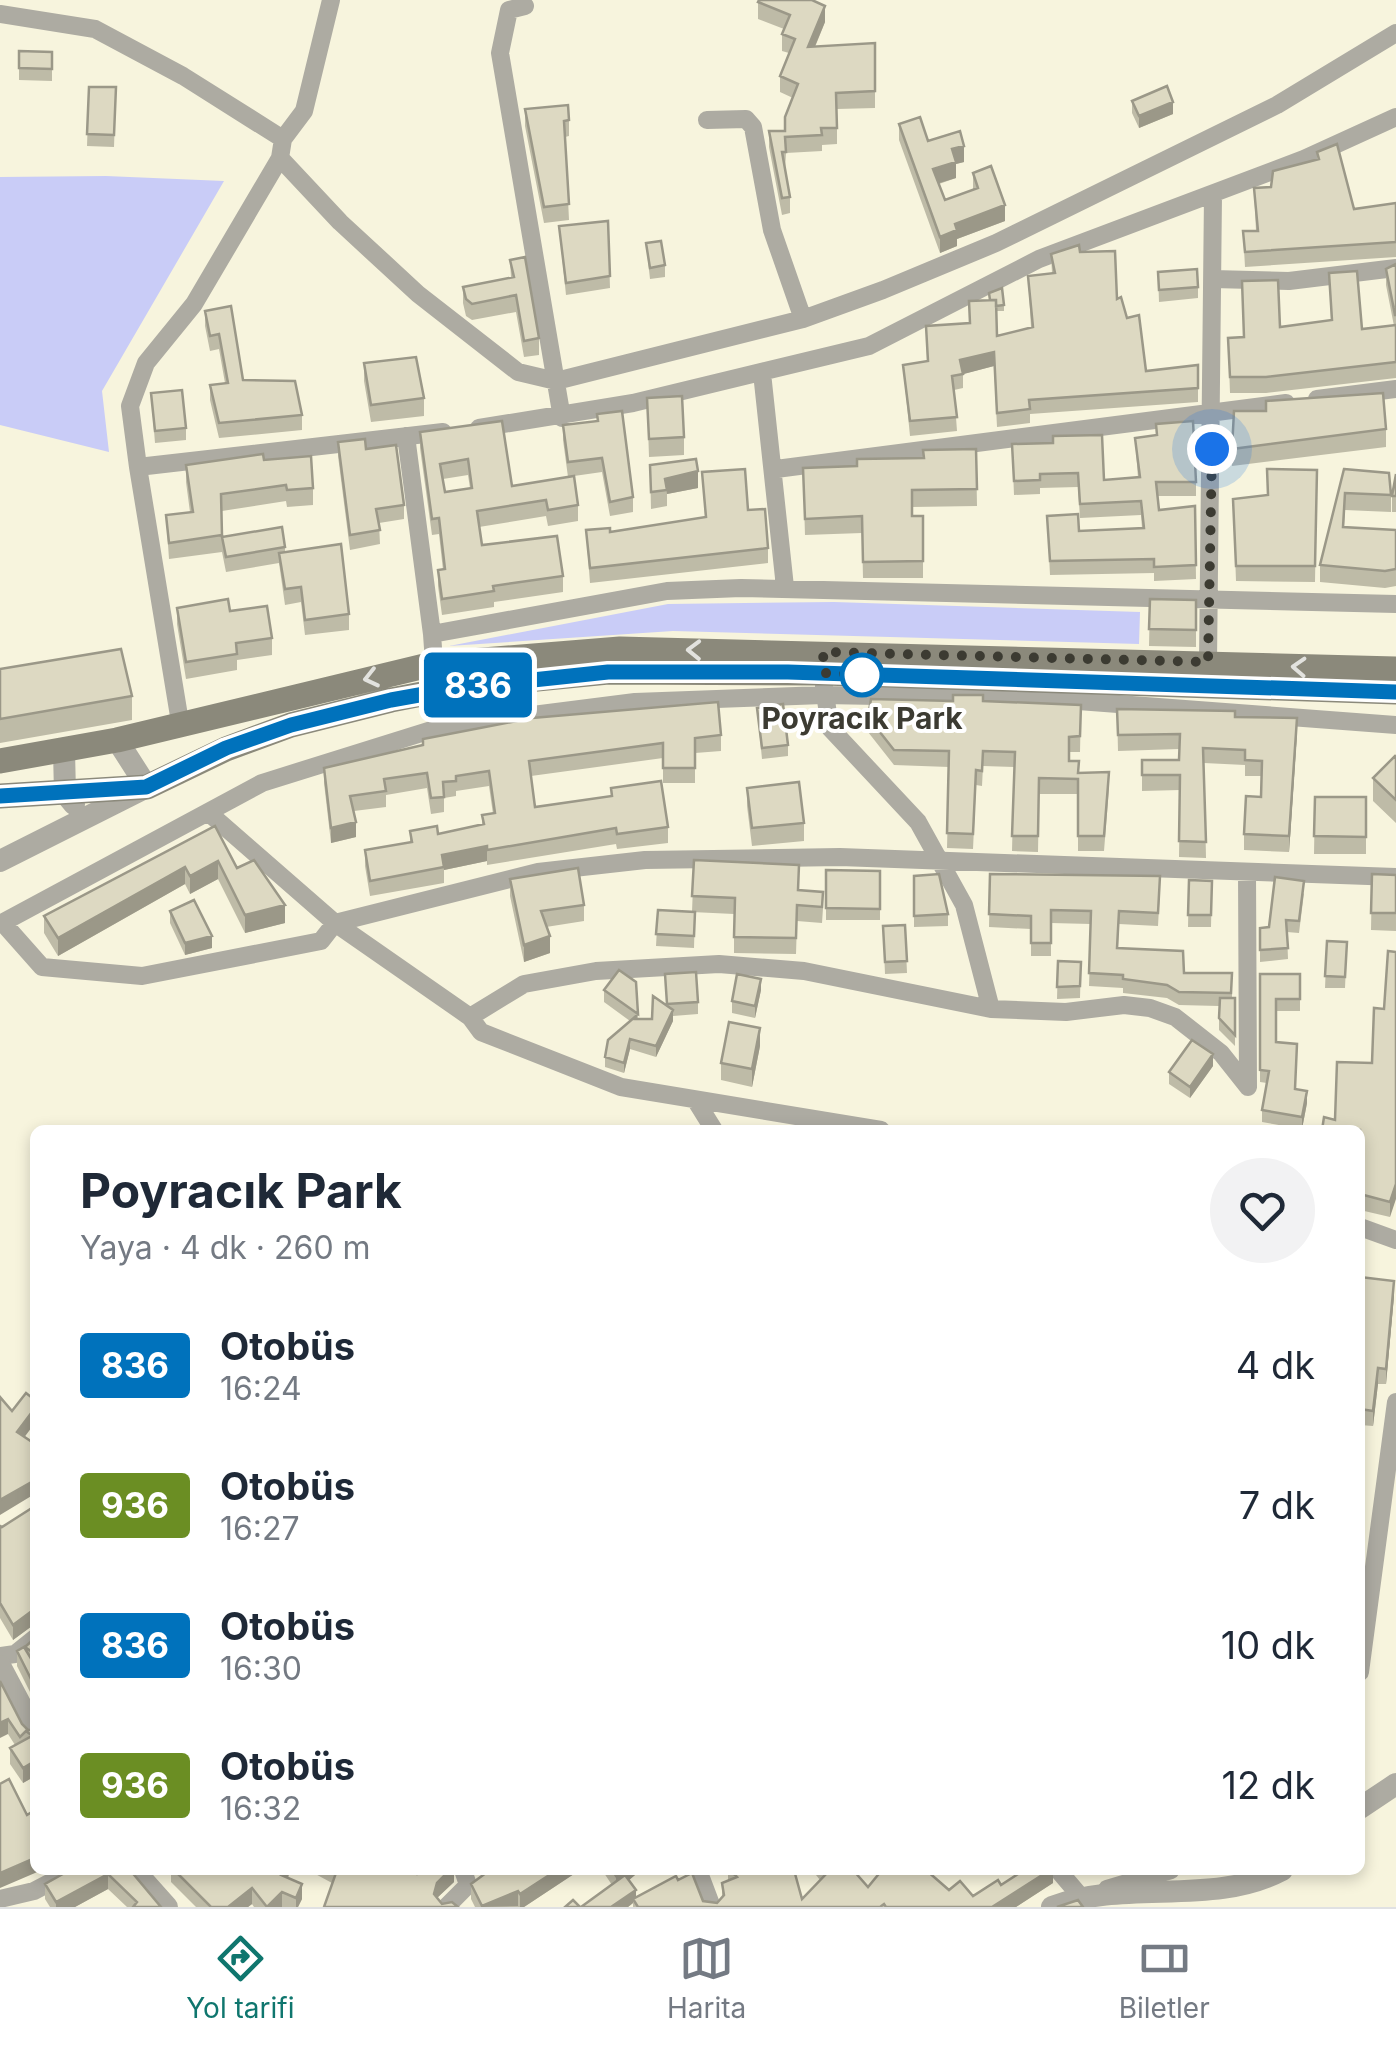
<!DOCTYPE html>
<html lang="tr">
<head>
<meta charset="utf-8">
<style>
	:root { --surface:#fff; --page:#f2f2f3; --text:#1f2937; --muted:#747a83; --line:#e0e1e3; --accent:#0f766e }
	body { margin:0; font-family:Inter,sans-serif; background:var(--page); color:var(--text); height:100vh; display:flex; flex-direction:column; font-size:38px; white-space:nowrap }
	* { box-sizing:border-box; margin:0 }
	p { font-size:32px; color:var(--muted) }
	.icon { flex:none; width:55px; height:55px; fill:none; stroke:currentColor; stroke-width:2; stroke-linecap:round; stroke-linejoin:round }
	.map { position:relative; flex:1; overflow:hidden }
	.side { position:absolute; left:30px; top:1125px; width:1335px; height:750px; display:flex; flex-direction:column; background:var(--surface); border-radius:15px; box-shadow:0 5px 15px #0003 }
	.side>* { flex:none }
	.badge { padding:0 20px; border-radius:8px; font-size:35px; line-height:65px }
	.you { position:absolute; width:50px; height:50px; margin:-25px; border:8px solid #fff; border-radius:50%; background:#1a73e8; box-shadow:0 0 0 15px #1a73e833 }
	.map>.badge { position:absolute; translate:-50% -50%; box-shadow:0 0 0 5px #fff }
	.round { display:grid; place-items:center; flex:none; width:105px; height:105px; border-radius:52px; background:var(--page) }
	.overview { display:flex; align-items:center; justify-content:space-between; height:170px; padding:0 50px }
	h1 { font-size:48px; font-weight:700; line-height:75px }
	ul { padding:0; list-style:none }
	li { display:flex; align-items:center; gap:30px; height:140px; padding:0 50px }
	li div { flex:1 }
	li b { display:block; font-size:38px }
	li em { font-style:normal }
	li .badge { min-width:110px; font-weight:700; text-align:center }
	.menu { display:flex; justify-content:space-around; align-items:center; height:140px; border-top:2px solid var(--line); background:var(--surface); font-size:28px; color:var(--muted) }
	.menu a { display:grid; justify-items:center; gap:5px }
	.menu .current { color:var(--accent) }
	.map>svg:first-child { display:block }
</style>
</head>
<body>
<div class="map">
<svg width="1396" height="1907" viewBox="0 0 1396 1907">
	<rect width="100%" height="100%" fill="#f7f4dd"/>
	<path fill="#c9ccf7" d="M106,176L224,181L102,391L109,452L0,425V177Z
		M834,602L1140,612L1139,644L673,631L449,646L668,604Z"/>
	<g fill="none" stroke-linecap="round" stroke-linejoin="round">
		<path stroke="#adaba2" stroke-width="18" d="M331,0L304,111L283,139L280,158L340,222L418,294L518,372L556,381L803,319L883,290L996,243L1277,105L1396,33
			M525,6L509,10L500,53L562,418
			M0,14L95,29L183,76L283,139
			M707,120L746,119L753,127L772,230L803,319
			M1213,279L1289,281L1396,268
			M762,373L785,587
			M1317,399L1396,389
			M479,428L633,403L869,346L1039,259L1304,159L1396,117
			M406,436L432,634
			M138,467L130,406L146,363L194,304L280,158
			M776,469L1286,403
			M1208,662L1213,195
			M435,676L432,634L667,591L741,588L1396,604
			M824,686L830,728L918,822L964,905L991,1009
			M180,722L138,467L443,432
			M210,814L335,923L470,1017L481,1032L621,1087L881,1130
			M1247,872L1248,1087
			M3,923L42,967L142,976L321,941L335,923L538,872L645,860L840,857L1396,877
			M0,924L262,783L444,726L635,702L823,695L1052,699L1396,725
			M470,1017L524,984L596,971L719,964L804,971L991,1009L1066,1012L1124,1005L1150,1008L1175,1017L1221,1053L1248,1087
			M696,1101L714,1130
			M1360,1227L1396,1240
			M0,1656L15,1654L35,1638
			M1360,1672L1396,1402
			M698,1870L712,1907
			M1058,1870L1087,1904
			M1107,1889L1171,1870
			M0,1899L34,1891L74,1870
			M446,1907L468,1885L463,1870"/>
		<path stroke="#adaba2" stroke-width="22" d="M64,751L65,793L74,804
			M0,861L147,787L117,740
			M0,1666L35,1732
			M1360,1808L1396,1784
			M134,1870L167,1907
			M1052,1907C1126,1878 1212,1907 1282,1870"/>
		<path stroke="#8b897b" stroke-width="25" d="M0,761L117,740L433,664L620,649L1396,669
			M0,796L147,787L226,749L291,725L391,700L458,687L608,672L824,673L1396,692"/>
	</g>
	<path fill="#bebba7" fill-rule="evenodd" d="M758,2L825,22L815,47L875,43V108L837,109V144L822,145V151L786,153L785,169L790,197V213L782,215L769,147V131H785L793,98L780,92V76L789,53L782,51V34L784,29L758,19Z
		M19,51L52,52V81L19,80Z
		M89,87H116L114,147L87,146Z
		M1132,101L1173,114L1139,128L1132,113Z
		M525,109L569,120V136L565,137L569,220L544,223L525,126Z
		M899,124L964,162L956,164V178L939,184L945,200L973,190V173L1005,221L957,239V246L940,253L899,140Z
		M1317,152L1354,209L1396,203V257L1245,267L1243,231H1256L1254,188L1271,187L1317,159Z
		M608,221L610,288L566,295L559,226Z
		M646,243L665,265V277L650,279Z
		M1080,252L1117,299L1127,318L1146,371L1198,365V402L1030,414V423L997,427L994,366L963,374V388L954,390L957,431L910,436L903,365L927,361L926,326L970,323L989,300L1004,305V311H996L997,336L1031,327L1028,276L1052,273L1051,254Z
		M510,260L539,338V355L524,357L516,312L472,320L466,316L463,303V287L511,277Z
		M1396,264V378L1266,393H1230L1228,338L1243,337L1280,327L1331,320L1329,273L1362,329L1394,326L1386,285V269Z
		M1158,272L1198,287V298L1159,302Z
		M231,306L243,380L302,415V430L219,438L210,400V385L225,383L219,349L210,351L205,326V311Z
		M364,363L424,398V416L371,422L364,381Z
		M151,393L186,428V440L155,443Z
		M647,398L684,437V455L649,457Z
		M597,421L633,497V512L610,516L602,472L574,476L578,505V521L548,526L546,516L479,527L482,545L563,576V592L494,602V607L442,615L438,586V570H443L439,534L432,535L420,448V432L512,486L568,477L563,440V425ZM468,475L470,488L445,492L443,479Z
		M1156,424L1196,482V496H1158L1159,510L1195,506L1196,579L1154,581V573L1050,575L1047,516L1079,531L1142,528L1141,515L1080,518L1078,487L1040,488V494L1014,495L1012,444L1104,480L1138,478L1135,438L1156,435Z
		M1386,429V447L1232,466V449Z
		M338,442L366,449L404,505V519L379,523L380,544L350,550L338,456Z
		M976,449L977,506L912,507V516H923V578H863L862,533L805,535L803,468L857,466Z
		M264,460L313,488V505L287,507L286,501L222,511V537L285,547V552L349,614V630L305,635L301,602L285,605L279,563L226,572L222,552L169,559L166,515L190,512L186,482V465Z
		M650,465L698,488L667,494V506L651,509Z
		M1267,469L1317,470L1315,582L1236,581L1233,499L1267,495Z
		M1344,469L1391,495V512L1345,510L1344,527L1396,530V586L1385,588L1320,582V565Z
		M702,472L748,510L768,548V563L590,583L586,530L610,532L705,517Z
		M1396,474V512H1392V496Z
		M1150,599L1196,600V647L1149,646Z
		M177,608L230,611L272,638V655L237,660V670L186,679L177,624Z
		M0,669L132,696V720L0,743Z
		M983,701L1081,705L1080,752H1069V761L1079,773L1109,788L1104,851H1078V794H1039L1038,852L1012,851L1014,767L983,766L982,786L976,785L973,849L947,848L949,767L894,765L868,732V717Z
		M757,708L788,745V756L762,759Z
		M1117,709L1235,717L1297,733L1289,852L1244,850V834L1261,797V776H1245V765L1204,763L1206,858L1179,857L1180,790L1142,791V775L1179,760V749L1118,751Z
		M721,735V751L695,753V783H663V758L531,776L535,807L611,796V788L668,827V843L617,849L616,844L487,865V861L444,870V883L370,896L365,866V850L410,843V831L438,834L482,824V815L493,814L489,786L456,791V796L444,798V812L431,814L427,788L386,795V807L354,811L356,837L331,843L324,783V768Z
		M1396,757V823L1373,801V778Z
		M747,788L804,823V841L752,846L747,806Z
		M1315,797H1366V854H1314Z
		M215,826L237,868L285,923L245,933L218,879L190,894L185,884L58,956L44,933V916Z
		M694,860L798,890L823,908L822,923L797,921L796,954L734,953V914L692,912Z
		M826,870L880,871V920H826Z
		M990,874L1160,889L1158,926L1119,924L1118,948L1184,973H1232V998H1235V1046L1219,1030V1006L1179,1005L1167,998L1123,993V988L1089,986L1091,924L1051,923V956H1031V929L989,927Z
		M1372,874L1396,875V931L1371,930Z
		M914,876L948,914V926L914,927Z
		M510,879L584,905V921L546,927L550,953L524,962L510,896Z
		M1189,880L1212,881L1211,927H1188Z
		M1304,893L1299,933L1287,932L1288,959L1260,962V928L1269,927Z
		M658,910L695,912L694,948L656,946Z
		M170,911L212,948L185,955L170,923Z
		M905,925L907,973L885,974L883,926Z
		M1327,941L1347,942L1345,988H1325Z
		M1396,952L1390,1217L1360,1210V1130L1335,1120L1372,1063Z
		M1058,961L1081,962L1080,998L1057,999Z
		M665,974L698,1002V1014L673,1016V1021L656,1057L630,1049L624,1073L605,1067V1057L630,1021L604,1002V990L636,982L638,1019H652L667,1006Z
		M1260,974H1300V1011H1276V1042L1295,1089L1307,1103L1302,1129L1262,1122V1110L1267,1083L1260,1082Z
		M761,990L755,1018L732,1013V1001Z
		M760,1046L752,1087L721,1080V1063Z
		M1213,1066L1190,1098L1169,1084V1072Z
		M1360,1277L1394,1296L1386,1384H1378L1373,1426L1360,1425Z
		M35,1506V1627L32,1626L13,1640L0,1618V1526L2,1527Z
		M35,1638V1702L17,1666V1651L25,1649V1647Z
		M0,1681L22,1724L28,1730H35V1787L30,1779L23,1783L10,1764V1748L15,1745L8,1734Z
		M130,1870L161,1907H127L108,1889L75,1907H50L45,1899V1884Z
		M171,1870H291L288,1878L302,1899L298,1907H254L252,1904L248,1907H196L171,1882Z
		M308,1870H411L417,1874L454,1870V1882L437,1898L442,1904L332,1883Z
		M487,1870H580L524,1907H475L471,1899V1884L488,1872Z
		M602,1870H641L629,1880L636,1897L678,1880L703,1901L717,1903L722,1897V1883L728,1881V1870H794L802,1899L820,1880L812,1870H853L868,1887L949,1890L973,1896L1001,1885L1053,1870V1883L1016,1907H633V1903L628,1907H581L612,1885Z"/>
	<path fill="#9b9888" d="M825,6V22L808,63V47Z
		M1173,102V114L1139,128V116Z
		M964,146V162L956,164V178L933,185V169L952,149Z
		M1005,205V221L957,239V246L940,253V237L955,224Z
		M994,352V366L960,375V360Z
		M698,471V488L667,494L665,479Z
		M1297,718V733L1289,852V836Z
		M356,822V837L331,843V828Z
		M487,846V861L444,870L442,855Z
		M218,861V879L190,894V876Z
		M185,867V884L58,956V938Z
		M285,905V923L245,933V915Z
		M212,936V948L185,955V943Z
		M550,936V953L524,962V945Z
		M761,979V990L755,1018V1006Z
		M673,1010V1021L656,1057V1046Z
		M760,1028V1046L752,1087V1069Z
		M630,1039V1049L624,1073V1063Z
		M1213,1054V1066L1190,1098V1087Z
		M1307,1091V1103L1302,1129V1117Z
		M1396,1184V1199L1390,1217V1202Z
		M1394,1281V1296L1386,1384V1369Z
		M1378,1368V1384L1373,1426V1411Z
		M35,1408V1423L17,1447V1432Z
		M33,1480V1495L0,1515V1500Z
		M32,1611V1626L13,1640V1625Z
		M8,1719V1734L0,1738V1723Z
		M30,1764V1779L23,1783V1768Z
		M35,1858V1870H42L0,1888V1873Z
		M284,1870H291L281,1890V1875Z
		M450,1870H454V1882L437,1898L434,1894L437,1883Z
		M557,1870H580L524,1907H520V1894Z
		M623,1870H641L616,1891V1876Z
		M1050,1870H1053V1883L1016,1907H992Z
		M108,1874V1889L75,1907H56V1902Z
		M302,1884V1899L298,1907H296V1898Z
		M252,1888V1904L248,1907H228Z
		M636,1890V1902L633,1899V1903L628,1907H611Z
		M518,1891V1906L482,1907V1906Z
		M282,1892V1907H267Z"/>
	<path fill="#ddd9c2" stroke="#9b9888" stroke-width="2.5" fill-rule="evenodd" d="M759,0H812L825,6L808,47L875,43V91L836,93L837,128H821L822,135L785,137L786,152H782L790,197L782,198L769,131H785V117L798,84L780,76L795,39L782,34L790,15L758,2Z
		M19,51L52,52V69L19,68Z
		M1167,86L1173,102L1139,116L1132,101Z
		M89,87H116L114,135L87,134Z
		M568,105L569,120L564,121L569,204L544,207L525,109Z
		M920,117L928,141L960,131L964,146L952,149L956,162L933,169L945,200L978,188L973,173L991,166L1005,205L955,224L957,230L940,237L899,124Z
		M1337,144L1354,209L1396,203V242L1245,252L1243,231H1258L1254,188L1271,187L1273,171L1319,159L1317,152Z
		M608,221L610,276L566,283L559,226Z
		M661,241L665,265L650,268L646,243Z
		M1079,245L1080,252L1115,251L1117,299L1121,297L1127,318L1139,315L1146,371L1198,365V388L1029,400L1030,409L997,413L994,352L960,360L963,374L952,376L957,417L910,421L903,365L928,361L926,326L970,323L969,301L996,300L997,336L1033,327L1028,276L1055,273L1051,254Z
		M525,257L539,338L524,341L516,295L472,304L466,299L463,287L514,277L510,260Z
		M1396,264V315H1395L1386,269Z
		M1197,269L1198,287L1159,290L1158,272Z
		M1357,271L1362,329L1396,325V362L1266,377H1230L1228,338L1244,337L1242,281L1278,280L1280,327L1332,320L1329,273Z
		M1002,288L1004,305L996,306V300H990L989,293Z
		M231,306L243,380L295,381L302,415L219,423L210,385L228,383L219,334L210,336L205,311Z
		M416,357L424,398L371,405L364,363Z
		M182,390L186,428L155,431L151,393Z
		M1383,393L1386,429L1232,449L1234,411H1266V401Z
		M682,396L684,437L649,439L647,398Z
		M622,411L633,497L610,502L602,458L568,462L563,425L598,421L597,414Z
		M502,421L512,486L574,476L578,505L548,510L546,500L477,511L482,545L557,536L563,576L493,586L494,591L442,599L438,570L445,569L439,518L432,519L420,432ZM468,459L472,488L445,492L440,464Z
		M1193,421L1196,482H1156L1159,510L1195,506L1196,565L1154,567V559L1050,561L1047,516L1078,514L1079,531L1144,528L1141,501L1080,504L1078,473L1040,474V480L1014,481L1012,444L1053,443V436L1102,435L1104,480L1140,477L1135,438L1157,435L1156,424Z
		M365,439L366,449L396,445L404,505L376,509L380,530L350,535L338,442Z
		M976,449L977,489L912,490V516H923V561L863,562L862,516L805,519L803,468L857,466V459L924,458L923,450Z
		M263,454L264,460L311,456L313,488L287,490L286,485L221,494L222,535L169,543L166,515L193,512L186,465Z
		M696,459L698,471L665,479L667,490L651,492L650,465Z
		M745,469L748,510L765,509L768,548L590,568L586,530L610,528V532L706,517L702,472Z
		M1267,469L1317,470L1315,566H1236L1233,499L1268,495Z
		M1344,469L1389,473L1391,495L1345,493L1343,527L1396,530V569L1385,571L1320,565Z
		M1396,474V496H1392Z
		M282,527L285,547L226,557L222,537Z
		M341,544L349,614L305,620L301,587L285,589L279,553Z
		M228,599L230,611L267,606L272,638L236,643L237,654L186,662L177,608Z
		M1150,599L1196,600V630L1149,629Z
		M121,649L132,696L0,719V669Z
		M953,695H983V701L1081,705L1080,736L1069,737V761H1079L1078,773L1109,772L1104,836H1078V779L1039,778L1038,836H1012L1015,752L983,751L982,771L976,770L973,834L947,833L949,751L894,750L868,717L871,699L953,701Z
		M718,702L721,735L695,738V768H663V743L529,761L535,807L612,796L611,788L661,781L668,827L617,834L616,828L487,850V846L442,855L444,867L370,881L365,850L412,842L410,831L437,826L438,834L484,824L482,815L495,813L489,771L456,776V781L443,782L444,797L431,798L427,773L384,779L386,791L350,796L356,822L331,828L324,768L423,745V739L532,718Z
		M783,704L788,745L762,748L757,708Z
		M1117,709L1235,711V717L1297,718L1289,836L1244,834L1246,796L1261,797L1262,761L1245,760V750L1203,748L1206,842L1179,841L1180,775H1142V760H1179L1180,734L1118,735Z
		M1395,756L1396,757V800L1373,778Z
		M799,782L804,823L752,828L747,788Z
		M1315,797H1366V837L1314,836Z
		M215,826L237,868L254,860L285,905L245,915L218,861L190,876L185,867L58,938L44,916Z
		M694,860L799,865L798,890L823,892L822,907L797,905L796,938L734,937L735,898L692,896Z
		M578,868L584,905L541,911L550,936L524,945L510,879Z
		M826,870L880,871V909L826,908Z
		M939,874L948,914L914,916V876Z
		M990,874L1160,876L1158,913L1119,911L1117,948L1183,951L1184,973H1232L1231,993L1179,992L1167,985L1123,979V975L1089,973L1091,911L1051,910V943H1031V916L989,914Z
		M1372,874L1396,875V913H1371Z
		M1275,877L1304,881L1299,921L1286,920L1288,948L1260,950V928L1269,927Z
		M1189,880L1212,881L1211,915H1188Z
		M194,900L212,936L185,943L170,911Z
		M658,910L695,912L694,936L656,934Z
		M905,925L907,961L885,962L883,926Z
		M1327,941L1347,942L1345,977L1325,976Z
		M1388,951L1396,952V1184L1390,1202L1360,1194V1130H1322L1324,1117L1335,1120L1337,1062L1372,1063L1374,1008L1384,1009Z
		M1058,961L1081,962L1080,986L1057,987Z
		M619,970L636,982L638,1014L604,990Z
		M696,972L698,1002L667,1004L665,974Z
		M737,974L761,979L755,1006L732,1001Z
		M1260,974H1300V999H1276V1042L1297,1044L1295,1089L1307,1091L1302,1117L1262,1110L1269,1071L1260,1070Z
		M653,996L673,1010L656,1046L630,1039L624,1063L605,1057L608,1040L636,1016L635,1019H652Z
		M1220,998H1235V1035L1219,1018Z
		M729,1022L760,1028L752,1069L721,1063Z
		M1192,1040L1213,1054L1190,1087L1169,1072Z
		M1360,1277L1394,1281L1386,1369L1378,1368L1373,1411L1360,1409Z
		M26,1393L35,1400V1408L17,1432L35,1444V1480L0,1500V1397L12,1411Z
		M35,1506V1612L32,1611L13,1625L0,1603V1526L2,1527Z
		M35,1638V1654L25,1647Z
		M24,1647L35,1665V1687L17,1651Z
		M0,1681L22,1724L28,1730H35V1738L26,1731L20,1737L8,1719L0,1723Z
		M32,1736L35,1741V1772L30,1764L23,1768L10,1748Z
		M9,1779L27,1815L35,1810V1858L0,1873V1784Z
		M70,1870H130L161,1907H133L137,1902L108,1874L56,1902L45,1884Z
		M174,1870H284L281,1875L302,1884L296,1898L282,1892L267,1907L252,1888L228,1907H211Z
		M337,1870H411L417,1874L424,1870H450L437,1883L434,1894L442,1904L452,1902L458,1907H324Z
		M490,1870H557L520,1894L518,1891L482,1906L471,1884Z
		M612,1870H623L616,1876Z
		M730,1870H794L802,1899L827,1873L824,1870H853L868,1887L882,1870H926L949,1890L960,1881L973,1896L998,1880L1001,1885L1024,1870H1050L992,1907H886L884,1904L880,1907H638L633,1899L676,1876L678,1880L692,1873L703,1901L717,1903L724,1895L722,1883L737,1877Z
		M625,1875L636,1890L611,1907H581Z
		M573,1900L580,1907H565Z
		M1078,1900L1083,1907H1057Z"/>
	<defs><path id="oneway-chevron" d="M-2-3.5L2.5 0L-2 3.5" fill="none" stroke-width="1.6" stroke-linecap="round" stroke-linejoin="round" transform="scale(2.5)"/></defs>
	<g stroke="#e2e2de">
		<use href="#oneway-chevron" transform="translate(694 650) rotate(-179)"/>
		<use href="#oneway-chevron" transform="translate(1299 667) rotate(-177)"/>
		<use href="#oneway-chevron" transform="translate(371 678) rotate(167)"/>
	</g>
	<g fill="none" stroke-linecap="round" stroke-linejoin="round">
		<defs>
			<path id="line" d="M0,796L146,787L226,748L291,725L391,700L458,688L608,672H788L1396,692"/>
		</defs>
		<use href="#line" stroke="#fff" stroke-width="22"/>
		<use href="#line" stroke="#0072bc" stroke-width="15"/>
		<path stroke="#3c3b32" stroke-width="10" stroke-dasharray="0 18" d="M862,675L824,673L823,652L1208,662L1212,449"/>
	</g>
	<circle fill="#fff" stroke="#0072bc" stroke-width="5" cx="862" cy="675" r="20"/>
	<g text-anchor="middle" stroke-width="8" stroke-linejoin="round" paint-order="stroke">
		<g font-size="30" font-weight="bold" fill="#3c3b32" stroke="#fff">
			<text x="862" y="729">Poyracık Park</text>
		</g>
	</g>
</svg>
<div class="you" style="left:1212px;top:449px"></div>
<b class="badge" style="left:478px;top:685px;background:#0072bc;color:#fff">836</b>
<section class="side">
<div class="overview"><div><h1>Poyracık Park</h1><p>Yaya · 4 dk · 260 m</p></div><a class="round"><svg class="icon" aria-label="heart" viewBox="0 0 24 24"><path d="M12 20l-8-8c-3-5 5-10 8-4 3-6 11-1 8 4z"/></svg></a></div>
<ul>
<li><span class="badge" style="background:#0072bc;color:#fff">836</span><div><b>Otobüs</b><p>16:24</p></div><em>4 dk</em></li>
<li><span class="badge" style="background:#6b8e23;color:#fff">936</span><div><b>Otobüs</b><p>16:27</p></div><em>7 dk</em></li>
<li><span class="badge" style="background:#0072bc;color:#fff">836</span><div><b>Otobüs</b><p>16:30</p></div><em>10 dk</em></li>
<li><span class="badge" style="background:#6b8e23;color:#fff">936</span><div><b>Otobüs</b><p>16:32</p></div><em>12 dk</em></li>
</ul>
</section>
</div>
<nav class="menu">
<a class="current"><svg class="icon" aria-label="directions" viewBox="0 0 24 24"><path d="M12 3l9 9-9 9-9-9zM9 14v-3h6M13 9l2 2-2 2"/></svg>Yol tarifi</a>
<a><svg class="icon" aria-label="map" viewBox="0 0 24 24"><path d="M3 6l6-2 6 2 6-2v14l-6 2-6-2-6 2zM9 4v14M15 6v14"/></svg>Harita</a>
<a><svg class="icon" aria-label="tickets" viewBox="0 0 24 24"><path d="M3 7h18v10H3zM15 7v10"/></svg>Biletler</a>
</nav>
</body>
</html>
